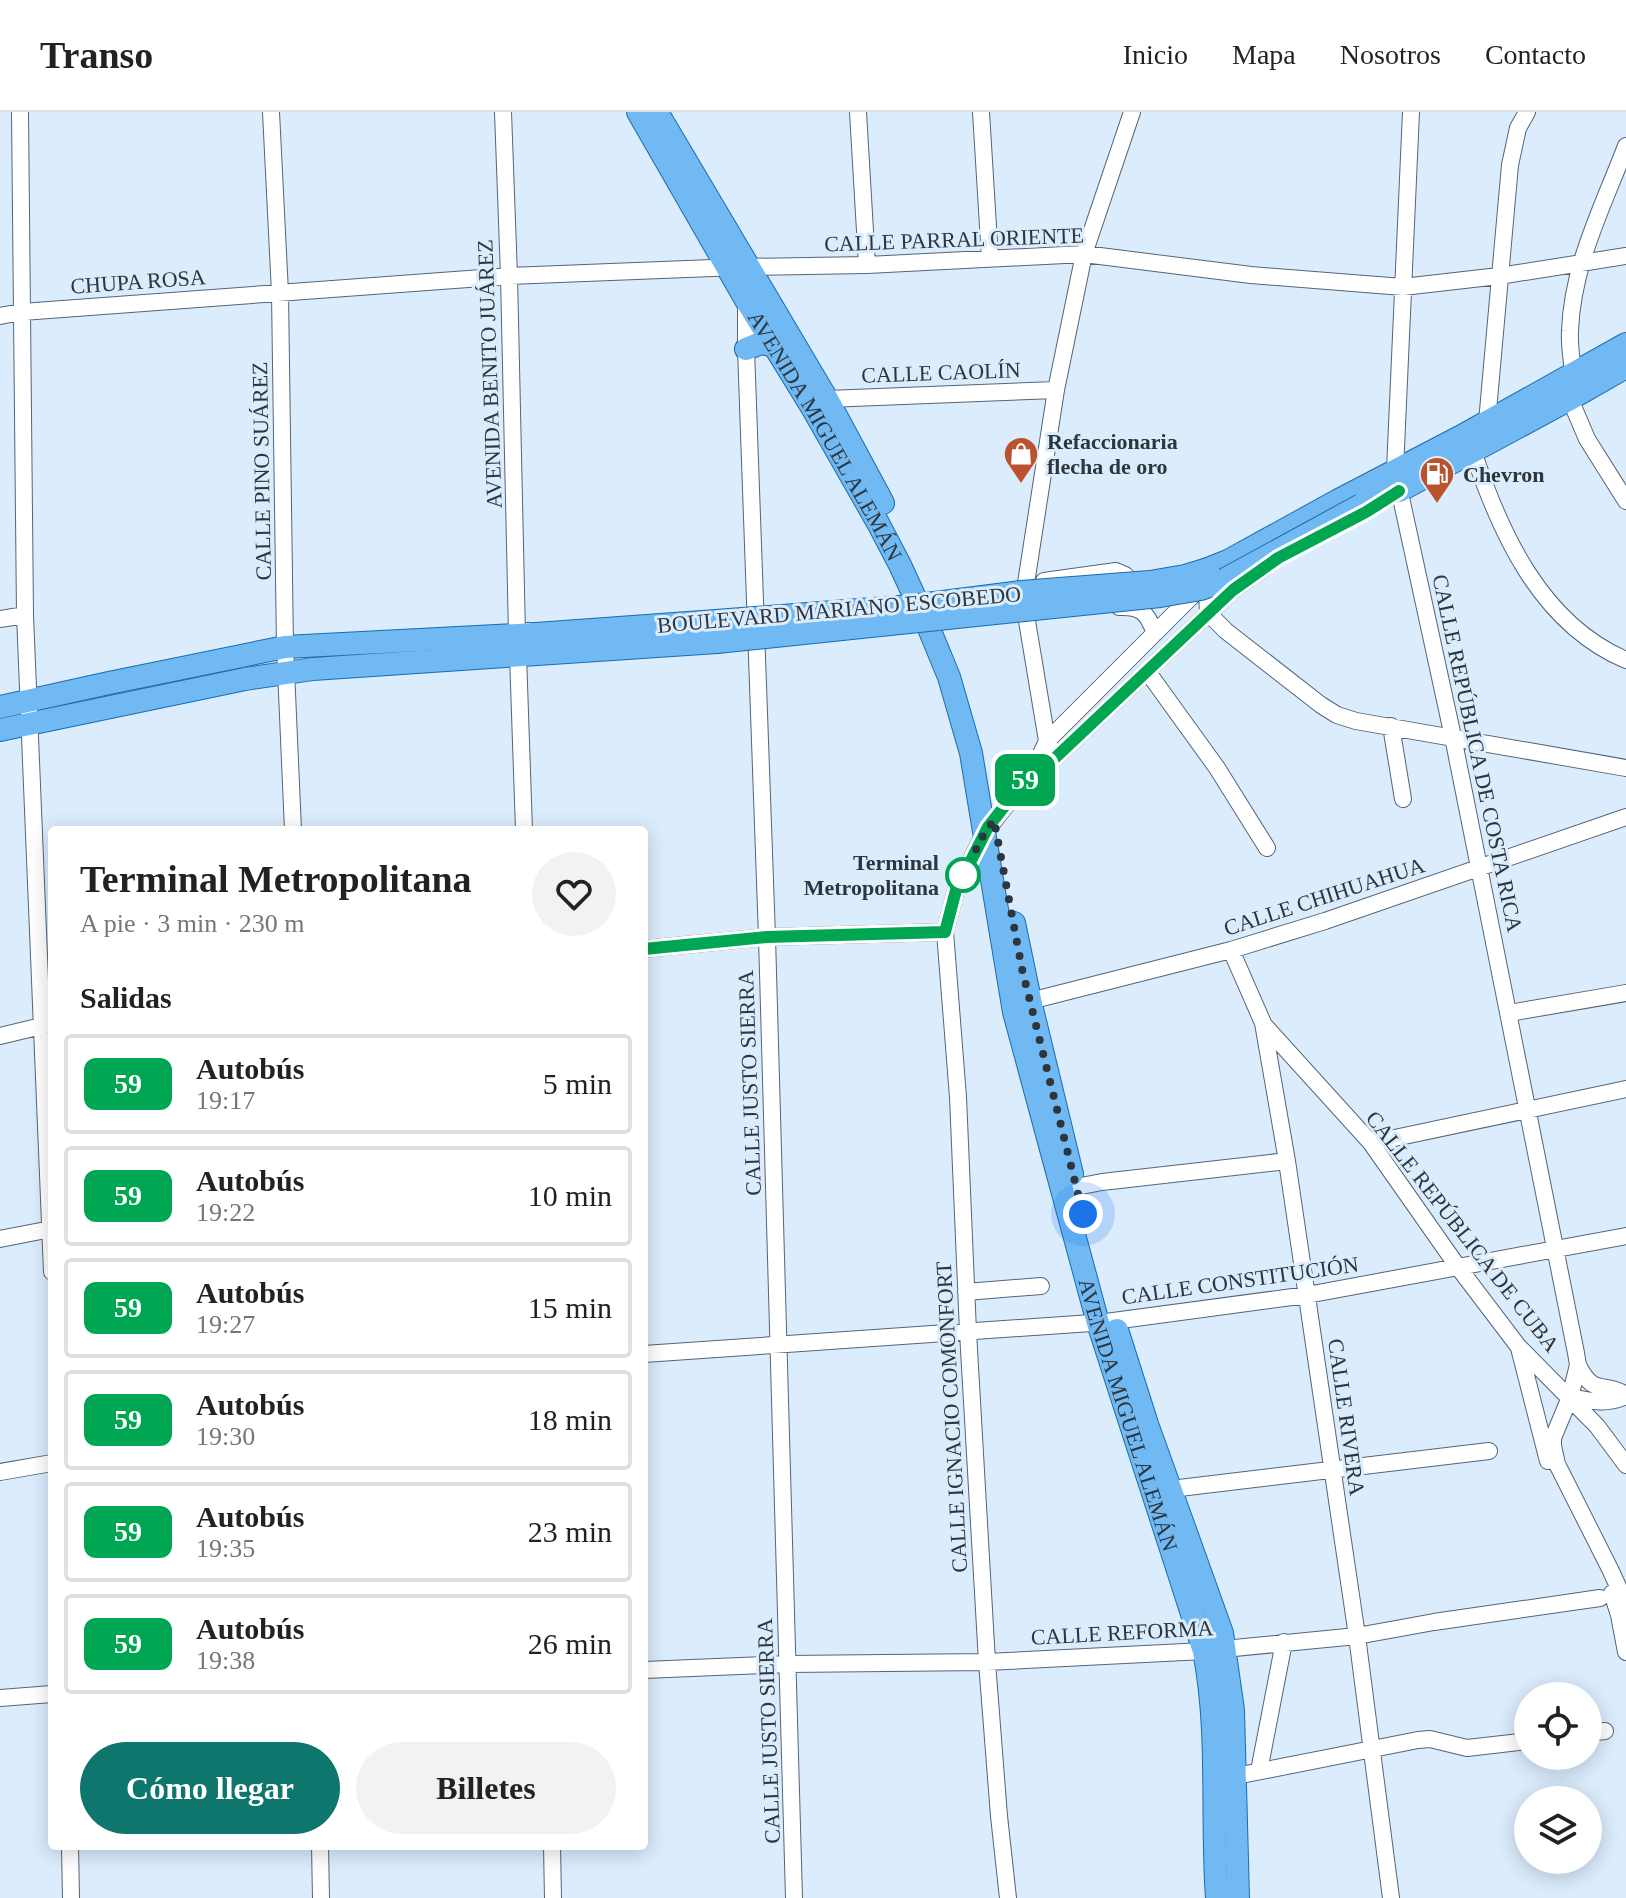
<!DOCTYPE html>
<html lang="es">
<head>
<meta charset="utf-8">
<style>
	:root { --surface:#fff; --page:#f2f2f2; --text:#222; --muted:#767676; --line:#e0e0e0; --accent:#0f766e }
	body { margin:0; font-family:"Times New Roman",serif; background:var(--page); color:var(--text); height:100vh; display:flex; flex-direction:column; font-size:30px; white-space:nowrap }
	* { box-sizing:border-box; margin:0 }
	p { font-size:26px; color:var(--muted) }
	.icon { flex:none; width:44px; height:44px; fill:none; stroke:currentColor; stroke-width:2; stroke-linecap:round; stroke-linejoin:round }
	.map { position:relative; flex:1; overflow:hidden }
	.drawer { position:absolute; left:48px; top:714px; width:600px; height:1024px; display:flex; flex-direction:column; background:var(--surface); border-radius:8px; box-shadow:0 4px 20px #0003 }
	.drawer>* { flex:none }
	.badge { padding:0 16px; border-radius:12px; font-size:28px; line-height:52px }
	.controls { position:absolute; left:1514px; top:1570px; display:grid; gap:16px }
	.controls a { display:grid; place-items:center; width:88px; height:88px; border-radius:50%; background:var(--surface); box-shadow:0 4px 20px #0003; font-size:40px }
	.you { position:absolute; width:40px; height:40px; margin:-20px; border:6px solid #fff; border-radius:50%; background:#1a73e8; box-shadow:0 0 0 12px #1a73e833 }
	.map>.badge { position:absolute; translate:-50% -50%; box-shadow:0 0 0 4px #fff }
	h2 { padding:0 32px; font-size:30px; line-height:72px }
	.round { display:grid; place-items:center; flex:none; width:84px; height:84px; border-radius:42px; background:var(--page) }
	.headline { display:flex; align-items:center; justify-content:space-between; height:136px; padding:0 32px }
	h1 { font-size:38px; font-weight:700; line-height:60px }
	.button { display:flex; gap:16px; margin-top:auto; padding:16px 32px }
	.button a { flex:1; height:92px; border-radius:48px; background:var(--accent); color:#fff; font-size:32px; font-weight:700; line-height:92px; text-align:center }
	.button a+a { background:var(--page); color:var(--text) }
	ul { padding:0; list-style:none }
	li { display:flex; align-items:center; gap:24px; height:100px; margin:0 16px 12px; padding:0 16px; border:4px solid var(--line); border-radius:8px }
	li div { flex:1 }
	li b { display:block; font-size:30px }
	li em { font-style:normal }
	li .badge { min-width:88px; font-weight:700; text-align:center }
	header { display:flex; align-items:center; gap:48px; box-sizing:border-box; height:112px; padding:0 40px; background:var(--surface); border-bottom:2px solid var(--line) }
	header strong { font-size:38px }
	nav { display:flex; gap:44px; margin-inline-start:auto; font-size:28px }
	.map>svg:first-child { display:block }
</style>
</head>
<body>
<header>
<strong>Transo</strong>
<nav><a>Inicio</a><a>Mapa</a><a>Nosotros</a><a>Contacto</a></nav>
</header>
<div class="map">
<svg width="1626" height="1786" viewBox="0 0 1626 1786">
	<rect width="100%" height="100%" fill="#dbecfd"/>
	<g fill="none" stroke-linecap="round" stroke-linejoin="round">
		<defs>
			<path id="minor" d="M20,0L25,503L52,1160
				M271,0L280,181L285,535L293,718
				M503,0L509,164L517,523L528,519
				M858,0L867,153
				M981,0L990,147
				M1411,0L1395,358L1453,625L1576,1241L1578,1253L1570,1285L1553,1326V1334L1557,1352L1610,1457L1626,1492
				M746,188V237L767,825L794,1786
				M0,204L22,200L509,164L738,155L867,153L1084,142L1251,163L1403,175L1499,164L1626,144
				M1573,262C1572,248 1569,233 1570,219C1572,154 1603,94 1626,34
				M827,287L1056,278
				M1570,287L1587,327L1626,389
				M1487,310L1510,53L1518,16L1527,0
				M1473,339C1500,421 1541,512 1626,548
				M1044,469L1116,459L1125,463L1138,475
				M1213,470L1207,480L1208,501L1226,519L1321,593L1337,603L1356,609L1626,656
				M1119,495C1142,494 1147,501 1155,521
				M0,507L25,503
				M518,543L524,718
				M1147,559L1217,656L1267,736
				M1391,614L1403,687
				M1055,646L1047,629L1026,503V471L1056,278L1084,142L1132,0
				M1046,651L1055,646L1233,478L1264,456
				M644,837L767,825L945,820
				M1231,838L1263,911L1287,1049L1357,1524L1391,1786
				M1030,889L1231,838L1325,809L1626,705
				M1509,901L1626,881
				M1264,913L1371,1031L1458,1155L1518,1234L1597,1314L1626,1353
				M0,924L50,912
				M1371,1031L1626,977
				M1076,1075L1102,1070L1287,1049
				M0,1127L51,1117
				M966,1180L1041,1174
				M1519,1236L1548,1349
				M644,1242L1106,1210L1307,1183L1626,1124
				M1578,1253C1594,1286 1604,1268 1626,1283
				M1570,1285C1590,1289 1607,1293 1626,1284
				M0,1360L52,1351
				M1171,1377L1489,1339
				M1612,1481L1619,1503L1626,1540
				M644,1558L788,1552L987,1550L1204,1539L1357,1524L1434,1510L1600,1486
				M0,1586L52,1582
				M1588,1621L1605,1619
				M1259,1659L1284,1530
				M1236,1664L1418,1628L1430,1627L1467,1636L1528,1629
				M70,1734L71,1786
				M320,1734L321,1786
				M552,1734L553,1786
				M1008,1786L999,1704L987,1550L968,1220L958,985L945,820L956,778L984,722L1034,657L1047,629L1199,477"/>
			<g id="major">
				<path id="s1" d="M638,0L746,188L813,297L878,411L900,453L928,514L949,565L971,641L1014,900L1098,1211L1204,1539C1220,1620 1211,1704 1217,1786"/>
				<path d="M657,0L827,287L883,391"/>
				<path d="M746,237L761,231L776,234"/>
				<path d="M1361,393L1382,383L1399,379L1570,287L1626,255"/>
				<path d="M1208,457L1228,449L1337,389L1460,325L1626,232"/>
				<path d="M0,595L109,571L285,535L536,522L716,509"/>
				<path d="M0,618L245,567L313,557L717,530"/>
				<path d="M1014,811L1032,897L1072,1062"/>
				<path d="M1117,1218L1147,1312L1222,1521L1233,1598L1238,1786"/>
			</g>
		</defs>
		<use href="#minor" stroke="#546578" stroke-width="18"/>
		<use href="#major" stroke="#1a6cad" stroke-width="24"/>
		<use href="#minor" stroke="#fff" stroke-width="16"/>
		<use href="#major" stroke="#70b9f2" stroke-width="22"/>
		<defs>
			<path id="major-bridge" d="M716,509L911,494L1021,480L1150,470L1185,464L1208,457
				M717,530L1160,484L1201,477L1220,470L1361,393"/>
		</defs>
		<use href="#major-bridge" stroke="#1a6cad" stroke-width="24" stroke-linecap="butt"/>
		<use href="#major-bridge" stroke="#70b9f2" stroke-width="22"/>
	</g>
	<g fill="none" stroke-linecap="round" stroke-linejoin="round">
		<defs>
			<path id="line" d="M644,837L767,825L945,820L956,778L988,715L1034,657L1055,646L1233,478L1278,446L1366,400L1399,379"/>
		</defs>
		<use href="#line" stroke="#fff" stroke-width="18"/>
		<use href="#line" stroke="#00a651" stroke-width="12"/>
		<path stroke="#2d353d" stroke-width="8" stroke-dasharray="0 14.4" d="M963,763L984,722L994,708L1022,857L1083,1102"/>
	</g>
	<defs>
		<symbol id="shop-pin" viewBox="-11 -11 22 30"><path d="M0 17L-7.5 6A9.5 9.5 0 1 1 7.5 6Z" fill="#ba532c" stroke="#dbecfd"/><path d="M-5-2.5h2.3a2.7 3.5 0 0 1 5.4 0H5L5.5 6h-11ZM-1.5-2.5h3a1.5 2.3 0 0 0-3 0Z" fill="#fff"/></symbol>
		<symbol id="fuel-pin" viewBox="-11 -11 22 30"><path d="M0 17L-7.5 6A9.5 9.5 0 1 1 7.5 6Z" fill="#ba532c" stroke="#dbecfd"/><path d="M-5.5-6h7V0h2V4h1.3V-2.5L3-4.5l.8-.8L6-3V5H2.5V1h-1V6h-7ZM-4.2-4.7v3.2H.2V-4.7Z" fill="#fff"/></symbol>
	</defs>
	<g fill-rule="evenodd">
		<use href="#shop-pin" x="1001" y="322" width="40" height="54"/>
		<use href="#fuel-pin" x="1417" y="342" width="40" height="54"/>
	</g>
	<circle fill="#fff" stroke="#00a651" stroke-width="4" cx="963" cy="763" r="16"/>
	<g text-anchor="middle" stroke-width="6" stroke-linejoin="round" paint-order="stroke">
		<g font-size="22" fill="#2d353d" stroke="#dbecfd">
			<text transform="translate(954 127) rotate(-2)" y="8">CALLE PARRAL ORIENTE</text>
			<text transform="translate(138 169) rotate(-4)" y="8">CHUPA ROSA</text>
			<text transform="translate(941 260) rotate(-2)" y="8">CALLE CAOLÍN</text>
			<text transform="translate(489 262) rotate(-92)" y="8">AVENIDA BENITO JUÁREZ</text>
			<text dy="8" stroke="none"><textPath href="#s1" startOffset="374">AVENIDA MIGUEL ALEMÁN</textPath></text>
			<text transform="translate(261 359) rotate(-91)" y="8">CALLE PINO SUÁREZ</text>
			<text transform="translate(839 497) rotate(-5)" y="8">BOULEVARD MARIANO ESCOBEDO</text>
			<text transform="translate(1478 641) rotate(78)" y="8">CALLE REPÚBLICA DE COSTA RICA</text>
			<text transform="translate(1324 784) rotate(-18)" y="8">CALLE CHIHUAHUA</text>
			<text transform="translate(749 971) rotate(-92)" y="8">CALLE JUSTO SIERRA</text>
			<text transform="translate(1463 1119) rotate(52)" y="8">CALLE REPÚBLICA DE CUBA</text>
			<text transform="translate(1240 1168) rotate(-8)" y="8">CALLE CONSTITUCIÓN</text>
			<text dy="8" stroke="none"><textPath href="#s1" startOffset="1406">AVENIDA MIGUEL ALEMÁN</textPath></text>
			<text transform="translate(951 1305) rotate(-93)" y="8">CALLE IGNACIO COMONFORT</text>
			<text transform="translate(1347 1305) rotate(82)" y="8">CALLE RIVERA</text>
			<text transform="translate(1122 1520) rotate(-3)" y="8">CALLE REFORMA</text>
			<text transform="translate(768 1619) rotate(-92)" y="8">CALLE JUSTO SIERRA</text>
		</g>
		<g font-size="22" font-weight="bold" fill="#2d353d" stroke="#dbecfd" text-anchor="start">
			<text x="1047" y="337">Refaccionaria<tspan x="1047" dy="25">flecha de oro</tspan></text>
			<text x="1463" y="370">Chevron</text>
		</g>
		<g font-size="22" font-weight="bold" fill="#2d353d" stroke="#dbecfd" text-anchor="end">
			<text x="939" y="758">Terminal<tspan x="939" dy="25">Metropolitana</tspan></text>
		</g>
	</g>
</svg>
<div class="controls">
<a><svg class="icon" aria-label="locate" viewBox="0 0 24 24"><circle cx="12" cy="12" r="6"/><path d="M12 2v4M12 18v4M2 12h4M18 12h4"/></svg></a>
<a><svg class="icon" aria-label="layers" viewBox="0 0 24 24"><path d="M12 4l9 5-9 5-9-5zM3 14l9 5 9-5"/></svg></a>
</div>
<div class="you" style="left:1083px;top:1102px"></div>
<b class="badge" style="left:1025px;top:668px;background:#00a651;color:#fff">59</b>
<section class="drawer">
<div class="headline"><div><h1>Terminal Metropolitana</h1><p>A pie · 3 min · 230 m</p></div><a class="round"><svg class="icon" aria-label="heart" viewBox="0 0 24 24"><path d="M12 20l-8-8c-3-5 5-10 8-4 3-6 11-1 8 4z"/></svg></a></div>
<h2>Salidas</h2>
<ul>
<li><span class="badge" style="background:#00a651;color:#fff">59</span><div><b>Autobús</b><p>19:17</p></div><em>5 min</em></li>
<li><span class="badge" style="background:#00a651;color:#fff">59</span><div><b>Autobús</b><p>19:22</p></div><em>10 min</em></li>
<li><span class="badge" style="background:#00a651;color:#fff">59</span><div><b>Autobús</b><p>19:27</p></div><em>15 min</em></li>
<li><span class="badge" style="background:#00a651;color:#fff">59</span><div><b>Autobús</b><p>19:30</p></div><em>18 min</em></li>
<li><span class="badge" style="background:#00a651;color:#fff">59</span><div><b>Autobús</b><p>19:35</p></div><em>23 min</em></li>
<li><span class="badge" style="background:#00a651;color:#fff">59</span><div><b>Autobús</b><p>19:38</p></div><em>26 min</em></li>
</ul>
<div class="button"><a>Cómo llegar</a><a>Billetes</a></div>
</section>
</div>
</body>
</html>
